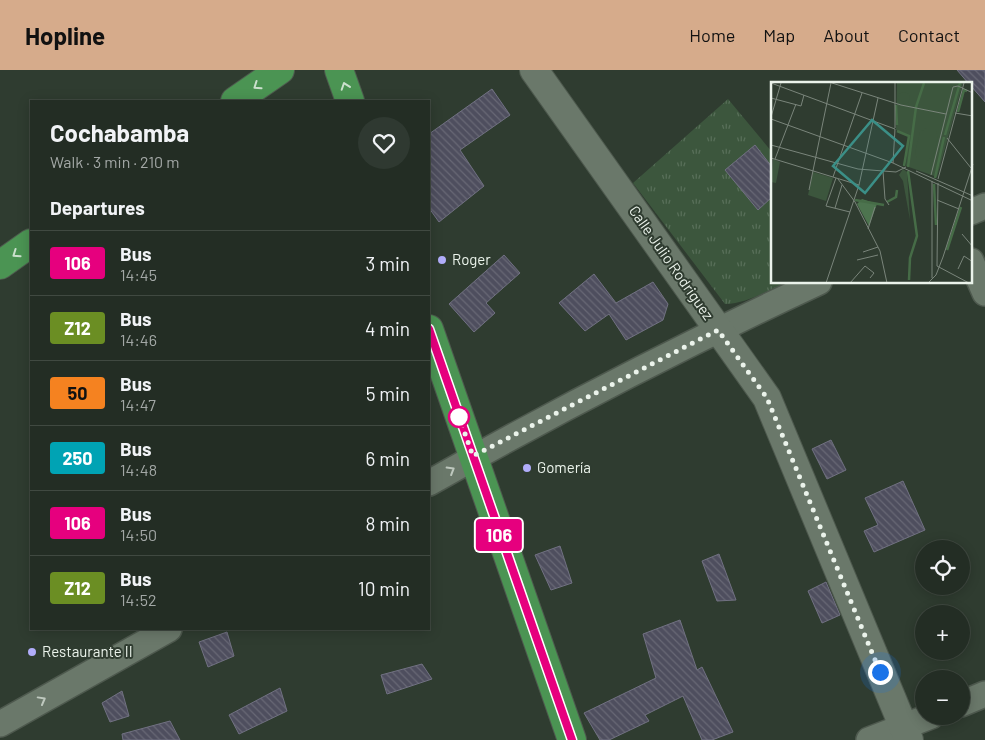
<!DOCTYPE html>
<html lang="en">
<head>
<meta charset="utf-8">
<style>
	:root { --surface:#232d24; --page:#2f3931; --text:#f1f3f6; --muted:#a3a8a6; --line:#404941; --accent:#d6ab8b }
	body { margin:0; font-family:Barlow,sans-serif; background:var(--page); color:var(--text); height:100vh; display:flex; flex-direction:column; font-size:19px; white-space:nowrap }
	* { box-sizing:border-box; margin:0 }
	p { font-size:16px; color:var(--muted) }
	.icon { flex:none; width:28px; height:28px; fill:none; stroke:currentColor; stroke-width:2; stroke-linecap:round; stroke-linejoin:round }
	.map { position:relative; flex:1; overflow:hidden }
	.sheet { position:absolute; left:30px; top:30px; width:400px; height:530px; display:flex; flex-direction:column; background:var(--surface); border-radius:0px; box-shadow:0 2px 12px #0003,0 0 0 1px var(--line) }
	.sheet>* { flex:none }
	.badge { padding:0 10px; border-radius:4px; font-size:18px; line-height:32px }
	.tools { position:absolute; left:915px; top:470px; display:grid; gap:10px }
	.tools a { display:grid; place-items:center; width:55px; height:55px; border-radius:50%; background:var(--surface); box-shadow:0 2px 12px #0003,0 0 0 1px var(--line); font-size:25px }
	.you { position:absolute; width:25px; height:25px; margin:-12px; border:4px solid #fff; border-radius:50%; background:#1a73e8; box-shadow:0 0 0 8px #1a73e833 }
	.map>.badge { position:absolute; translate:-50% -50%; box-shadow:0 0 0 2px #fff }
	h2 { padding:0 20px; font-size:19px; line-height:45px }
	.round { display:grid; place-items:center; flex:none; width:52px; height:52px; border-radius:26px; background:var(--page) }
	.summary { display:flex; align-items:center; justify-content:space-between; height:85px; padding:0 20px }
	h1 { font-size:24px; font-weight:700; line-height:38px }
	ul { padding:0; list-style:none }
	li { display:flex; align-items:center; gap:15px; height:65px; padding:0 20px; border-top:1px solid var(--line) }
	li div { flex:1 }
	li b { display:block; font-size:19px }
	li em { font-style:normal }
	li .badge { min-width:55px; font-weight:700; text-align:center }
	header { display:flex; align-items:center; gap:30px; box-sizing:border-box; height:70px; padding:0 25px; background:var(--accent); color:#111 }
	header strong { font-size:24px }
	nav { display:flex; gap:28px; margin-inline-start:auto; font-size:18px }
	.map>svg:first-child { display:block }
</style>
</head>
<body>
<header>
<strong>Hopline</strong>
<nav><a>Home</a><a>Map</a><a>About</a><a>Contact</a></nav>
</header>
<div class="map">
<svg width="985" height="670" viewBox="0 0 985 670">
	<defs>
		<pattern id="grass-tufts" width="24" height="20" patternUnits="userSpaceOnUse" patternTransform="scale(1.25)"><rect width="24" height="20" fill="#3c563d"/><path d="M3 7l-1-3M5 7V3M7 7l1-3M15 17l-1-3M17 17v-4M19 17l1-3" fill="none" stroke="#586f59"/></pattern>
		<pattern id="building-back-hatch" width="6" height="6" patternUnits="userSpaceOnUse" patternTransform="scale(1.25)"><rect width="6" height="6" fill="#4e4e5e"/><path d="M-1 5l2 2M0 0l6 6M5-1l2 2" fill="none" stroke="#686875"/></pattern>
	</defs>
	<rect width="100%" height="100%" fill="#2f3c30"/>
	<path fill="url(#grass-tufts)" d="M728,29L772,82V212L785,213C765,222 747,233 725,234L633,113Z"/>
	<path fill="url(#building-back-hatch)" stroke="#717182" d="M957,0H985V32L971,16V14H969Z
		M492,19L510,45L460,80L484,116L439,152L429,138V64Z
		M755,75L772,97V127L758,140L725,100Z
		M504,185L520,203L486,233L495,243L474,262L449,234Z
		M594,204L616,233L653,212L668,234L663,250L626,270L609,244L585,261L559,233Z
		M831,370L846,400L827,409L812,379Z
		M903,411L925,460L874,482L864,461L878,455L865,428Z
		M560,476L572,513L551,520L535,485Z
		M719,484L736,530L717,531L702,491Z
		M826,512L840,545L822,553L808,521Z
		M680,550L697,600L702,597L733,662L712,670H702L683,626L645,645L649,651L609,670H600L584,643L656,608L643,564Z
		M227,562L234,586L208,597L199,572Z
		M422,594L432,609L387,624L381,605Z
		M280,618L287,641L239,664L229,645Z
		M122,621L129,646L110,652L102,633Z
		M170,651L180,670H123L122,664Z"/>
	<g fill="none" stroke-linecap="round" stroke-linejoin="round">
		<defs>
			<path id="minor" d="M971,142L985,136
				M971,191L985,223
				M429,413C556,341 686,274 819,212
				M961,634L985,624
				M0,654L169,559
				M869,670L931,646"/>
			<path id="secondary" d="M534,0L767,328L909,670"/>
			<path id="primary" d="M339,0L350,31
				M235,31L280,0
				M0,195L31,173
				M429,259L572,670"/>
		</defs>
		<use href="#minor" stroke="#4e594e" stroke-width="28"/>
		<use href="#secondary" stroke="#4e594e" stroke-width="30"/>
		<use href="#primary" stroke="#4e594e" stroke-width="30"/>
		<use href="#minor" stroke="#6a786a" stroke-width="25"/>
		<use href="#secondary" stroke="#6a786a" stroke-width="28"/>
		<use href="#primary" stroke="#4b9453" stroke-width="28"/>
	</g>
	<defs><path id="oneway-chevron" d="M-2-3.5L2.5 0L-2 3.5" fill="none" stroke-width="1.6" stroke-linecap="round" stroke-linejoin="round" transform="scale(1.25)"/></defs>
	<g stroke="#cbe0cd">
		<use href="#oneway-chevron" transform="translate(257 16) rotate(145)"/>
		<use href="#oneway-chevron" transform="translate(345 16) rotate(-109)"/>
		<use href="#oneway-chevron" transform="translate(16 184) rotate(145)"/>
	</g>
	<g stroke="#bec8be">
		<use href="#oneway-chevron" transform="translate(451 400) rotate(-31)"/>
		<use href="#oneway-chevron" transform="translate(42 630) rotate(-29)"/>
	</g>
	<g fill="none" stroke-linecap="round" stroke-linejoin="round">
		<defs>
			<path id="line" d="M429,259L572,670"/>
		</defs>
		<use href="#line" stroke="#fff" stroke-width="11"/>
		<use href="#line" stroke="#e6007e" stroke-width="8"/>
		<path stroke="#ebf3eb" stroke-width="5" stroke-dasharray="0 9" d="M459,347L473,386L718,260L767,328L880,602"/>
	</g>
	<g fill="#b1adfa" stroke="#2f3c30" stroke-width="2">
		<circle cx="442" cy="190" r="5"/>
		<circle cx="527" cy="398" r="5"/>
		<circle cx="32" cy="582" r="5"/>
	</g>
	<circle fill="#fff" stroke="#e6007e" stroke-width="2.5" cx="459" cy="347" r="10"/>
	<g text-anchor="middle" stroke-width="4" stroke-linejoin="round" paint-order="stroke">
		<g font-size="15" fill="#ebf3eb" stroke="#2f3c30" text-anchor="start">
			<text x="452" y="195">Roger</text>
			<text x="537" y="403">Gomería</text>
			<text x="42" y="587">Restaurante II</text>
		</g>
		<g font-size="15" fill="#ebf3eb" stroke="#2f3c30">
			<text transform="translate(671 193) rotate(55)" y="5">Calle Julio Rodriguez</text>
		</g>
	</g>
	<g transform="translate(771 12)">
		<rect width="201" height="201" fill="#2f3c30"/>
		<path d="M132,87L136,90L139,138L132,99L128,93Z" fill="#3c563d"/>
		<path d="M91,117L106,122L98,144L86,122Z" fill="#4d744f"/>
		<path d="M126,1H192L166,95L135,84L137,53L125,48Z" fill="#3c563d"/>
		<path d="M127 16a6 6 0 1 1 12 0a6 6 0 1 1-12 0ZM157,45L165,49L167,55L162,75L154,80L146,76L144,71L149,50ZM2,77L9,80L5,101L0,100ZM42,90L62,96L55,119L37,113Z" fill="#3c563d"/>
		<path fill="none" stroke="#466c47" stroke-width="2.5" d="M125,23L126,43M187,30L193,8L196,9M126,49L138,54L133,84M174,53L189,1M137,85L145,25L153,1M137,89L146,154L139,176L138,198M164,96L173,55M163,102L165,143M84,118L113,123M116,120L125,115L126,108M176,168L190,125"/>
		<path fill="none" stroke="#7a857b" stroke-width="1" d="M0,1L124,47L122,81M61,1L130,23L175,32M124,1V46M0,16L30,24L33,13M184,31L202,34M0,35L10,1M0,37L122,81L202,119M176,56L200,86M0,63L87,87L125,90L135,85M0,76L88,103M4,77L25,22M112,89L114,117L118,123M145,89L202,114M160,93L182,5L187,4L202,11M62,95L91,11M65,96L55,124L79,130M67,97L84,120L109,169L116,201M167,97L193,1M161,99V196M167,101L166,184L198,201M38,108L60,1M166,118L188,127M64,126L71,103M97,147L104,125M191,152L202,165M92,170L107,165M86,178L107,173M187,187L193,174L202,180M55,201L88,103L107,16M79,201L94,184L103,191L99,196M157,201L165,193L172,175L202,82"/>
		<path fill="#3b8f87" fill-opacity="0.15" stroke="#3b8f87" stroke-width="2.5" d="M101,38L132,64L94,111L62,84Z"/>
		<rect width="201" height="201" fill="none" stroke="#ebf3eb" stroke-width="2.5"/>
	</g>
</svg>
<div class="tools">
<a><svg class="icon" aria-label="locate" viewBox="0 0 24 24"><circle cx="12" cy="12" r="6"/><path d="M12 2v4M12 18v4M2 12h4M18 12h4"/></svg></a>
<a>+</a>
<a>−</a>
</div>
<div class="you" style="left:880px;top:602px"></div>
<b class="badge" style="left:499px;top:465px;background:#e6007e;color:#fff">106</b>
<section class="sheet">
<div class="summary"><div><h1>Cochabamba</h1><p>Walk · 3 min · 210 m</p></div><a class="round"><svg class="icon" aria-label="heart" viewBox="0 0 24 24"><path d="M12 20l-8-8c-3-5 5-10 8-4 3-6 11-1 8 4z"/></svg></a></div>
<h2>Departures</h2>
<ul>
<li><span class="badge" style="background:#e6007e;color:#fff">106</span><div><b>Bus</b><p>14:45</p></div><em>3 min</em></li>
<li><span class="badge" style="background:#6b8e23;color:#fff">Z12</span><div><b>Bus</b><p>14:46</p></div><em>4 min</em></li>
<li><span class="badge" style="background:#f58220;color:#111">50</span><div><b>Bus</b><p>14:47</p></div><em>5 min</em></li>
<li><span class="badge" style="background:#00a3b4;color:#fff">250</span><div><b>Bus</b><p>14:48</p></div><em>6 min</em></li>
<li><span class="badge" style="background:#e6007e;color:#fff">106</span><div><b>Bus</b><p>14:50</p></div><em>8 min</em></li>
<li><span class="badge" style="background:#6b8e23;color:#fff">Z12</span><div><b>Bus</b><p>14:52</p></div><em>10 min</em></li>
</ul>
</section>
</div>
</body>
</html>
